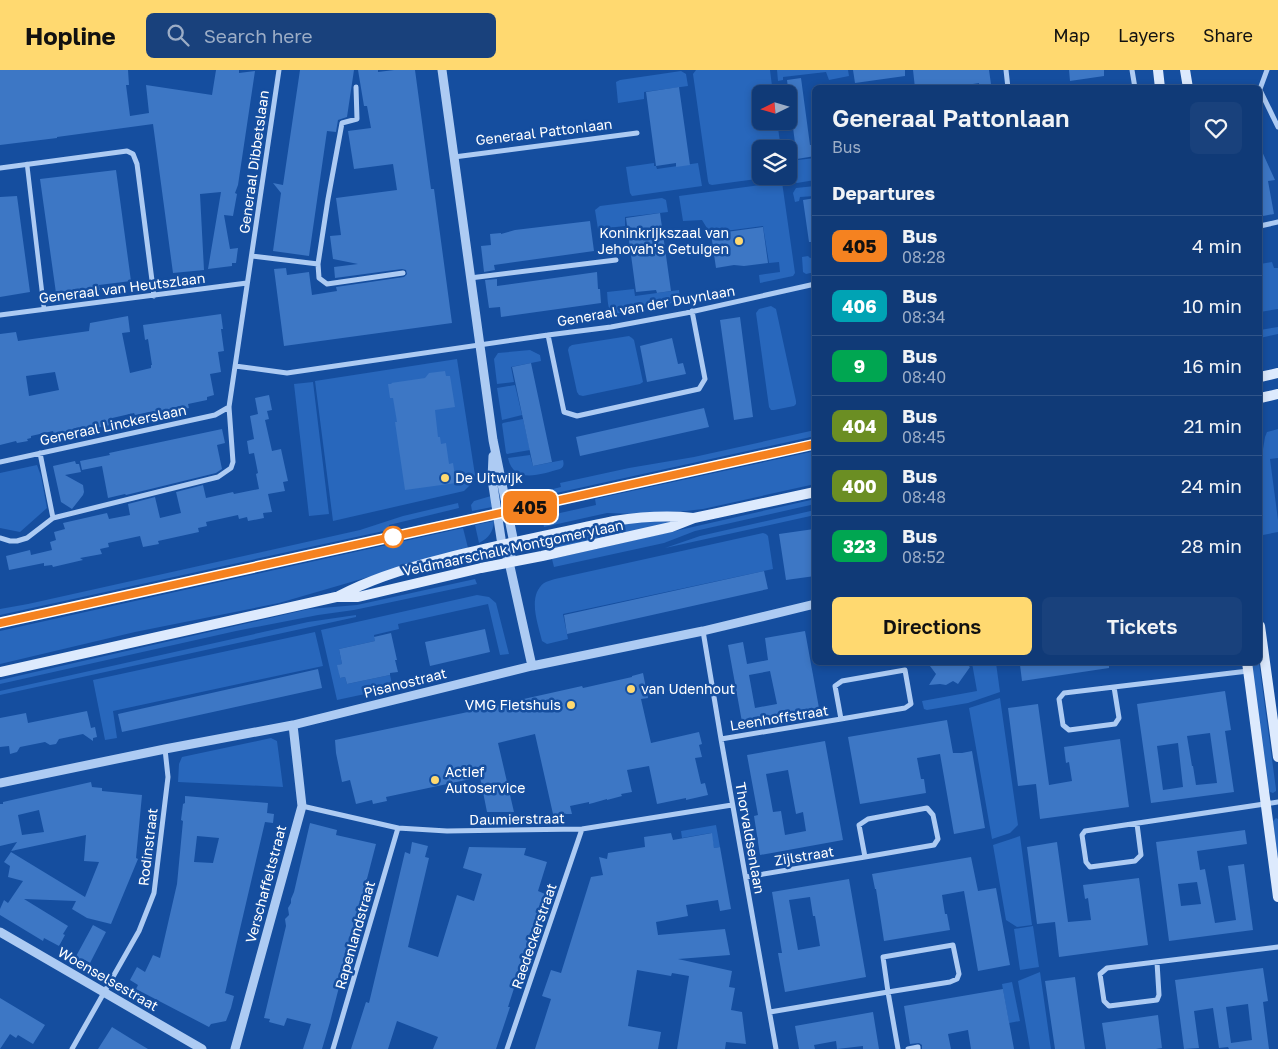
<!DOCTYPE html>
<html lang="en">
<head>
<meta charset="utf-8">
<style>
	:root { --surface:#103a77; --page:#19417c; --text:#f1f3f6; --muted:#9cadc6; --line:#305489; --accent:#ffd970 }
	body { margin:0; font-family:"Golos Text",sans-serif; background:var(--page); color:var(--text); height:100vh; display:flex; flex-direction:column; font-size:19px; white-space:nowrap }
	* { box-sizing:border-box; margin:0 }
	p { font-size:16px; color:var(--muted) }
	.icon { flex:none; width:28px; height:28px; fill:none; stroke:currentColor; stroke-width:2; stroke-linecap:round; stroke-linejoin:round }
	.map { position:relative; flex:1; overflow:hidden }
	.details { position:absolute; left:812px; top:15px; width:450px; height:580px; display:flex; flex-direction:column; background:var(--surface); border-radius:8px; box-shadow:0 2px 8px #0003,0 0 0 1px var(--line) }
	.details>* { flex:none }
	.badge { padding:0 10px; border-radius:8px; font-size:18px; line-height:32px }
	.needle { width:32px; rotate:265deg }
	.controls { position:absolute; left:752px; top:15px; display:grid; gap:10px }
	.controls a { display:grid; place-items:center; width:45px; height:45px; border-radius:8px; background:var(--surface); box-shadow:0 2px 8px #0003,0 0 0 1px var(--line); font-size:25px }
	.map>.badge { position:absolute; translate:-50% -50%; box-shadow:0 0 0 2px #fff }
	h2 { padding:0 20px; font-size:19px; line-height:45px }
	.round { display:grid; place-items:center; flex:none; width:52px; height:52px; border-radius:8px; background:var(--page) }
	.head { display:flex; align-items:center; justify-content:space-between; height:85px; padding:0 20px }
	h1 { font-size:24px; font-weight:600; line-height:38px }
	.button { display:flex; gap:10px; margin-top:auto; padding:10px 20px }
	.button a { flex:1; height:58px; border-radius:8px; background:var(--accent); color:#111; font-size:20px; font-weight:600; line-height:58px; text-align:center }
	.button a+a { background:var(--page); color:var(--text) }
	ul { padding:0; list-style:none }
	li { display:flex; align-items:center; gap:15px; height:60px; padding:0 20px; border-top:1px solid var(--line) }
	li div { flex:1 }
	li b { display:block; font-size:19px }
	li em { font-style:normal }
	li .badge { min-width:55px; font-weight:700; text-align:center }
	header { display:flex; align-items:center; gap:30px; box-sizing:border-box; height:70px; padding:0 25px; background:var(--accent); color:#111 }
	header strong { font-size:24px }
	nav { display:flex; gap:28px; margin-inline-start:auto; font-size:18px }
	.search { width:350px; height:45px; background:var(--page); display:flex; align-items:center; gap:12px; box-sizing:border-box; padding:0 18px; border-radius:8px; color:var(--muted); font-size:19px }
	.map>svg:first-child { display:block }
</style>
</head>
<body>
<header>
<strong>Hopline</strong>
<div class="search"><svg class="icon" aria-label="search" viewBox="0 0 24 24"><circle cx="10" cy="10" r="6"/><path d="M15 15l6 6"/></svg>Search here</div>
<nav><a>Map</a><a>Layers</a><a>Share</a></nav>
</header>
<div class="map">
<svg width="1278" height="979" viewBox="0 0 1278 979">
	<rect width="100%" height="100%" fill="#154e9f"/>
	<path fill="#2867bc" d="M696,0H770L773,24H761V51H777L781,79H761V106H778L712,115L709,114L708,111L693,4Z
		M777,0H848L849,6L829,10L826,2L783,7V10L778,11Z
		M681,1L686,4L688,16L644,22V29L618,33L616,12L620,10Z
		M815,88V110L797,113L793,111L791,107L789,91Z
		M654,93V96H656L657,99L698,93L702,116L632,126L630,123L626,97Z
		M782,112L795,203L793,206L760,213L759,205L780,202L779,192L769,193L763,156L710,163L702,150L683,151L679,126Z
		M815,116V126L800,127L799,131L795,132L793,123L796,118Z
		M662,128L666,130L668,142L625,147V156L598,159L595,140L600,136Z
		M808,186L810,188L815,187V202L806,204L803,202L802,187Z
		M1272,192L1274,198H1278V239L1260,242V194Z
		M634,219L635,226L679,220L680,228L676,232L615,244C607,242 608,230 607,222Z
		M771,236L776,239L796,331V334L794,336L774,340H771L769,337L756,243L759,239Z
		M1278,257V264L1260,268V260Z
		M629,266L632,268L634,270L643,312L640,314L583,326L579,325L577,322L568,280L569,277L572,275Z
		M530,280L540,285L541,291L511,297L514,312L497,314L494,289L498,283Z
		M457,289L475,405L470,415L464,421L333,451L315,311Z
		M313,312L329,444L309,446L294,314Z
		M515,315L522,345L502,350L497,318Z
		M523,349L530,380L507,384L506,383L502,354L503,353Z
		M1278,359V388L1270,389L1278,450V462L1263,465L1260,446V398L1265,367L1267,362Z
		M815,360V366L538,427L537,423L561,417L560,413L629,398L694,387Z
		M815,381V414L703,439L686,441L636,444L607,443L544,457L542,447L596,435L595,429Z
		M530,385L533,396L563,390C564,394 564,397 560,399C541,404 514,415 508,388Z
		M37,395L41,406L47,438L20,462L0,458V403Z
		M521,420L524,422L525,429L512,432L509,423Z
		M491,426L492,437L472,441L471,435L474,431Z
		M815,429V434L695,461L664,473L554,497L552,489Z
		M458,433L459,438L389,455L388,460L0,545V539L28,534L360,460L403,446Z
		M815,440V445L665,478L700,466Z
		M494,451C493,462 489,468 479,473L475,455Z
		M633,451L679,452L550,479L549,475L611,461Z
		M463,458L468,478L279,533L135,562L0,594V561Z
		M763,463L766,464L768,466L773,499L563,544L568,569L547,574L542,571C538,554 527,526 544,513C547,511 552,510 555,509Z
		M475,509L477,514L354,540L318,545L236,561L0,614V610L309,539L357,535Z
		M477,525L489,527L496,533L509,584L500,585L488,534L398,554L399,559L374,565L375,571L339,579L342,594L338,595L340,608L345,607L347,614L390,605L393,618L337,630L321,560Z
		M356,545V547L0,625V621L308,552Z
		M315,562L323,596L113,641L117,668L105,670L93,610Z
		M972,593H996L1000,622L968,633L927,640L924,639L922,631L977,621Z
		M1251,593H1259L1276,719V721L1273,723L1270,722L1268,719Z
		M1000,628L1018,755L1010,763L992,769L969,638Z
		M271,668L277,671L283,717L178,712L179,694L182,687Z
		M1276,748L1278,749V790L1273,751Z
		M716,755L720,777L714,778L711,763L682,768L681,761Z
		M1020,766L1032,855L1017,857L1006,850L993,775Z
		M1033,856L1039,897L1020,900L1014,859Z
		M1040,902L1051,979H1030L1018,911Z
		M1012,912L1020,951L1009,953L1002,914Z"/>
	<path fill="#3d77c5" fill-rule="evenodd" d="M0,0H128L129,15H126L130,46L149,43L146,15L212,25L216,0H239V3L255,1L238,115L235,123L237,124L233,146L224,145L230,179L238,178L236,193H232V196L208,199L221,122L200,124L204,200L173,203L153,54L57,67V68L0,75Z
		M300,0H354L347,47L338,50L336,62L327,61L309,186L273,181L281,123L273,113L283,115Z
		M358,0H378V2L394,0H415L431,119H434L452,253L284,276L274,199L286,198L287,205L309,202L312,225L337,221L336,217L404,207L407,204L406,200L402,199L335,208L334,197L358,194L333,189L330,166L341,165L336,128L397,120L393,94L354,99L348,61L371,58L367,36H364Z
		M853,0H905V6L855,13Z
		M913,0H989L991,14L979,15V13L949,18H915Z
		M1069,0H1104V6L1070,11Z
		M801,8L810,75H815V86L797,89L787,10Z
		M679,17L690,95L676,97V93L656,96L646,22Z
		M1260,77L1275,110L1268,111L1274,144L1263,146L1260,129Z
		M116,100L131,211L99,215L100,220L71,224V221L56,223L40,109Z
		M17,126L30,222L0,227V127Z
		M815,128V172H809L803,130Z
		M660,143L671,221L657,223L656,220L636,222L626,148Z
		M590,151L594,181L494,195L495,200L484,202L481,176L491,175L490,164L501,163V164L515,160Z
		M763,157L768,193L744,196L734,195L716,198L711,164Z
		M597,202L598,219H600L601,233L501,247L500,237L489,238L485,210L497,209V216Z
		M221,244L223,259H221L224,281L218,282L221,302L210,304L214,325L207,327V330L188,334L189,338L160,344L155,345L154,341L135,345L134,343L108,349L110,355L55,367L53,361L31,366V368L27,369L28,371L17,373L16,371L0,375V264L16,262L18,271L89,261L90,253L128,246L130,262L122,263L130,303L151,298V295H152L148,269L145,270L143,255ZM55,302L59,320L29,326L26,306Z
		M740,247L753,347L734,350L720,250Z
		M672,268L678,294L683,293L686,304L647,312L640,276Z
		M531,293L552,392L533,396L512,297Z
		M445,301L446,306H450L455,337L435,340L438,367H440L441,374L446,373L449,394L453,393L456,413L405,420L395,352H397L393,328H390L388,314H392L391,313L425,308L429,303Z
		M269,325L272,340L267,341L269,349L265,350L272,381L281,379L288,411L283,412L285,421L268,424L272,442L263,443L264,448L248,451L247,447L239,449L238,445L206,452L207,456L198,458L199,462L158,471L159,474L143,477L140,466L108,473L109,477L100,479L102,484L80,488L83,490L53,497L52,495L44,496V493L9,500L6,486L30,480L31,485L52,480L50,472L56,470L54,462L65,459L63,453L107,443L109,449L130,445L128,434L155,427L160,448L181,443L176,422L203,415L206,428L233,422L234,424L259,419L256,404L258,403L254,383L249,384L247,371L254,369L250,346L258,344L255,328Z
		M704,338L709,357L580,386L576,367Z
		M222,359L225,373L217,375L222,399L216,403L126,425L125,424L108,428L102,396L82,400L80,391L110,385L109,383Z
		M75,391L76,394H79L81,402L65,405L83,415L84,422L83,425L72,439L61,432L53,396Z
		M814,459L815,506L786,510L779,464Z
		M764,501L768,519L567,564L564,545Z
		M485,559L490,582L430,596L425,572Z
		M805,561L819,638L742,652L728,575L743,572L747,594L768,590L765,568ZM770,601L777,634L755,638L749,605Z
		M391,563L397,590H395L398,602L390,603V605L347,614L345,607L340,608L337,595L342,594L339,579L375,571L374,567Z
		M927,592H964L970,597L958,614L953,611L946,615L940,614L929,615L936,604Z
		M1031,592H1109V598L1022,611L1020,595L1031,594Z
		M318,599L322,618L122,662L118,644Z
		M643,603L648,628L641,629L651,673L699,662L702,674L699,675L702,687L695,688L701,714L705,713L708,725L686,730V728L657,734L649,696L627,700L632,722L621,724L622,726L607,730V729L593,733L589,734V732L570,736L572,744H553L535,664L498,673L514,742H487L480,707L386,727L387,731L373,734L372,730L356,734L350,710L342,712L336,683L335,670L501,635V634L582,616L583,618L632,607V606Z
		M1225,621L1231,660L1225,661L1234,722L1151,733L1137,634ZM1210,663L1217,713L1196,715L1193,696H1192L1187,666ZM1178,673L1183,717L1163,720L1157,676Z
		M1038,634L1049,715L1072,711L1069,692L1066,693L1064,677L1120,669L1129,737L1040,749L1036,714L1018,716L1008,638Z
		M87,641L91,658L95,657L97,667L93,668V671L83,664L59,669L56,674L50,675L45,672L20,677L17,682L10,684L9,676L0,677V648L26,643L28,653Z
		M947,650L953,683H962L972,681L985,758L954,764L940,684L917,688L921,709H924L926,723L860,734L848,667Z
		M825,671L843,770L760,785L754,746L758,745L747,685ZM788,700L796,744L803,742L806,761L785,765L781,741L773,742L766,704Z
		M91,712L92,717L102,718V721L142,725L136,788L138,789L111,854L87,848L72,839L76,831L24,829L68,856L63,864L65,865L59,876L44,868L43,871L0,845V839L4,830L8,833L23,811L8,807L10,796L4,792L11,782L85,827L99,792L84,791L86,765L11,781L17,772L0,776V734H3V732ZM39,740L44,762L22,765L18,745Z
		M185,726L268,733L267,743L274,744L273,753L265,752L225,923L234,926L231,938L226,951L211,954L209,957L136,919L138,915L130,910L137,897L145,902L153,885L160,888L177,814L183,751L181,750L183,734L185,733ZM197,766L219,768L213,793L194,792Z
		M310,753L337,760L336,765L376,774L330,952L322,979H303L311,954L287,948L284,956L269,952L270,949L264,948L286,856L285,849L289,845L288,838L291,833V829L294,822Z
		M1245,760L1247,774L1197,781L1200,800L1205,799L1215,853L1236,850L1228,796L1244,794L1253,860L1169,871L1156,772ZM1197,812L1201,834L1181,836L1178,814Z
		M671,763L673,770L712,763L714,778L720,777L731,839L720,841L718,830L686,835L688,846L656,852L658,865L725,859L730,885L678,889L732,901L729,917L735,918L731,940L742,942L746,974L726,972L725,979H677L689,906L672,903L671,906L637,900L628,956L661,962L658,979H535L551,929L542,926L551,900L561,903L591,807L603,805L599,787L607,789L608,783L645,777L644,767Z
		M412,772L428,776L425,787L429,788L408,877L438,887L457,825L474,831L482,804L463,798L469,777L526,778L524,785L547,792L538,821L545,824L518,913L516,912L508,937H510L496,979H433L438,967L397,951L388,979H351L366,932L369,933L405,782L410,784Z
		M1057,772L1068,852L1091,850L1088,828L1085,829L1083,815L1139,808L1148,875L1059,887L1055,852L1037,854L1027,777Z
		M971,787L978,821L996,818L1010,895L978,901L964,821L942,825L945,844H947L950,860L884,871L876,819H875L872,804Z
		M849,809L866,907L785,922L778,883H782L772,822ZM810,827L813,846H815L820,876L798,880L789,830Z
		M93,855L106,862L90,893L85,890L82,894L74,890Z
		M1263,898L1268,931L1263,932L1269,979H1229L1228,977L1219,978L1213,938L1194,941L1199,978L1184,979L1175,910ZM1248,934L1252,970L1231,973L1226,937Z
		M1075,907L1085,979H1055L1045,911Z
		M1003,919L1014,979H971L968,960L948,964L951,979H922V975L919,973L910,974L904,936Z
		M0,928L45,955L33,974L18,965L16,968L10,964L0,979Z
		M873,942L879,979H863V976L837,979L836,971L814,975L815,979H799L795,956Z
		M1158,945L1162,978L1156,979H1106L1102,953Z
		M112,957L133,970L148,979H98Z"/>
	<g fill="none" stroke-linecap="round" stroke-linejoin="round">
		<path stroke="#adcbf3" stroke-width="4.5" d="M27,94L44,239"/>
		<path stroke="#adcbf3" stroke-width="5" d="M1006,0L1008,18
			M1132,0L1135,18
			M356,17L357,49L342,53L328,129L318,194L319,208L327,214L403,203
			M1246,18H1252
			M1260,19L1267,0
			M1260,20L1278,57
			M454,87L637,63
			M0,98L127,81L133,84L137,94L154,226
			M1260,156L1278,152
			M252,186L318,194
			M470,208L616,190
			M0,245L247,213
			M548,265L564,342L577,346L699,319L705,309L692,241
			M235,296L287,303L548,265L611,257L686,243L815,214
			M40,383L53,448
			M0,392L215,345L229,337
			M0,468L10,471H17L27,468L53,448L218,407L231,398L233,392L229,337L279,0
			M703,561L721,669L776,979
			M905,600L911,634L905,638L841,649L835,616L842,611Z
			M1114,617L1119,648L1115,654L1069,660L1063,655L1059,629L1064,623Z
			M1114,617L1248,601
			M721,669L841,649
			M302,736L398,758L447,761L582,759L732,735
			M1137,754L1141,785L1135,791L1090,797L1086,792L1082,765L1085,761L1278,732
			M746,807L865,787L934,775L938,769L933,745L927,738L868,749L859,755L865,787
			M953,875L959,904L957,909L950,912L888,922L883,887Z
			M1157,892L1159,925L1157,930L1109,936L1104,931L1100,904L1107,898L1278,877
			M770,942L888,922L898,979
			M72,979L139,861L154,823L168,707L165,679
			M333,979L398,758
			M507,979L582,759
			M908,979L918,977V979"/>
		<path stroke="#adcbf3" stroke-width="9" d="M442,0L493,370L514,473L509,492
			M493,386L492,409L502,475L509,492L532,596
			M0,713L165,679L293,655L532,596L703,561L815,534
			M0,862L202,979
			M235,979L302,736L293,655"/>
		<path stroke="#ddeafd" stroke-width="10" d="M1158,0L1160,18
			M1185,0L1188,18
			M1260,307L1278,303
			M1260,328L1278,324
			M339,526C372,508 410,497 446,488C502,474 558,463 614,451C640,447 666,445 693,448
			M1260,556L1278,687
			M1247,592L1278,827
			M0,602L336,527H358L481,498L542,486L671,457L694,448L815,422"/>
	</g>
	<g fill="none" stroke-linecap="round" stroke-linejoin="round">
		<defs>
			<path id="line" d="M0,553L815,374"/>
		</defs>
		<use href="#line" stroke="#fff" stroke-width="11"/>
		<use href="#line" stroke="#f58220" stroke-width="8"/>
	</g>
	<g fill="#ffd970" stroke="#154e9f" stroke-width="2">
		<circle cx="739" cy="171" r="5"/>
		<circle cx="445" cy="408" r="5"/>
		<circle cx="631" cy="619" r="5"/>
		<circle cx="571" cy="635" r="5"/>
		<circle cx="435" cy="710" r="5"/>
	</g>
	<circle fill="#fff" stroke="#f58220" stroke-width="2.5" cx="393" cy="467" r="10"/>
	<g text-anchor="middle" stroke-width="5" stroke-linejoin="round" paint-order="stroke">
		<g font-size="14" fill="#fff" stroke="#154e9f">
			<text transform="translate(544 62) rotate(-7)" y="5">Generaal Pattonlaan</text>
			<text transform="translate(254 92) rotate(-82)" y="5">Generaal Dibbetslaan</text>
			<text transform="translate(122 218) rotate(-7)" y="5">Generaal van Heutszlaan</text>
			<text transform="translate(646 236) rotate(-10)" y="5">Generaal van der Duynlaan</text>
			<text transform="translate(113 355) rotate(-12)" y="5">Generaal Linckerslaan</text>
			<text transform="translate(513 478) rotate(-12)" y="5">Veldmaarschalk Montgomerylaan</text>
			<text transform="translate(405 613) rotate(-14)" y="5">Pisanostraat</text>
			<text transform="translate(779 648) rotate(-9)" y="5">Leenhoffstraat</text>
			<text transform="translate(517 749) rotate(-1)" y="5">Daumierstraat</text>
			<text transform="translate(750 768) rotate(80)" y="5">Thorvaldsenlaan</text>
			<text transform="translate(148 777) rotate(-83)" y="5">Rodinstraat</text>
			<text transform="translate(804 786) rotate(-9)" y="5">Zijlstraat</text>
			<text transform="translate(266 814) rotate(-75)" y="5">Verschaffeltstraat</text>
			<text transform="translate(355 865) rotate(-74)" y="5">Rapenlandstraat</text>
			<text transform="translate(534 866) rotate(-71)" y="5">Raedeckerstraat</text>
			<text transform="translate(108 909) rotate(30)" y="5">Woenselsestraat</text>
		</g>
		<g font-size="14" fill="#fff" stroke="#154e9f" text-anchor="start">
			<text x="729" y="168" text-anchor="end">Koninkrijkszaal van<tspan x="729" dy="16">Jehovah's Getuigen</tspan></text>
			<text x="455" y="413">De Uitwijk</text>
			<text x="641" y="624">van Udenhout</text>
			<text x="561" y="640" text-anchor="end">VMG Fietshuis</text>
			<text x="445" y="707">Actief<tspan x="445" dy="16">Autoservice</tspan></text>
		</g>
	</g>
</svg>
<div class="controls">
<a><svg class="needle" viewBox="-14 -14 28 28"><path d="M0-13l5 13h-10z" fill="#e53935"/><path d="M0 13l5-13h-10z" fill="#9cadc6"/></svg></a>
<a><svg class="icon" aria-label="layers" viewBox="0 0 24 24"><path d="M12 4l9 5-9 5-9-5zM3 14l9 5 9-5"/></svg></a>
</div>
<b class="badge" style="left:530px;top:437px;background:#f58220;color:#111">405</b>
<section class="details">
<div class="head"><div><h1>Generaal Pattonlaan</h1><p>Bus</p></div><a class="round"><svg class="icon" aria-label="heart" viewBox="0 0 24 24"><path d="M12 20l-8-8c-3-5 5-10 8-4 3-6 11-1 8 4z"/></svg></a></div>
<h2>Departures</h2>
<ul>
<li><span class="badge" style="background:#f58220;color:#111">405</span><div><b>Bus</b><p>08:28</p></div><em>4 min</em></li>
<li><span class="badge" style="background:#00a3b4;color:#fff">406</span><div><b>Bus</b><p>08:34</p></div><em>10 min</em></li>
<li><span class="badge" style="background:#00a651;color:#fff">9</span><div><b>Bus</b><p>08:40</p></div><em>16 min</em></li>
<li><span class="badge" style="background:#6b8e23;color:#fff">404</span><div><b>Bus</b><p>08:45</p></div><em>21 min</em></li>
<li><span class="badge" style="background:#6b8e23;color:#fff">400</span><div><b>Bus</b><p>08:48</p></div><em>24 min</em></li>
<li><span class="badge" style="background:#00a651;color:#fff">323</span><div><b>Bus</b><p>08:52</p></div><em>28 min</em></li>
</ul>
<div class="button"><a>Directions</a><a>Tickets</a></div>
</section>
</div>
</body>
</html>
